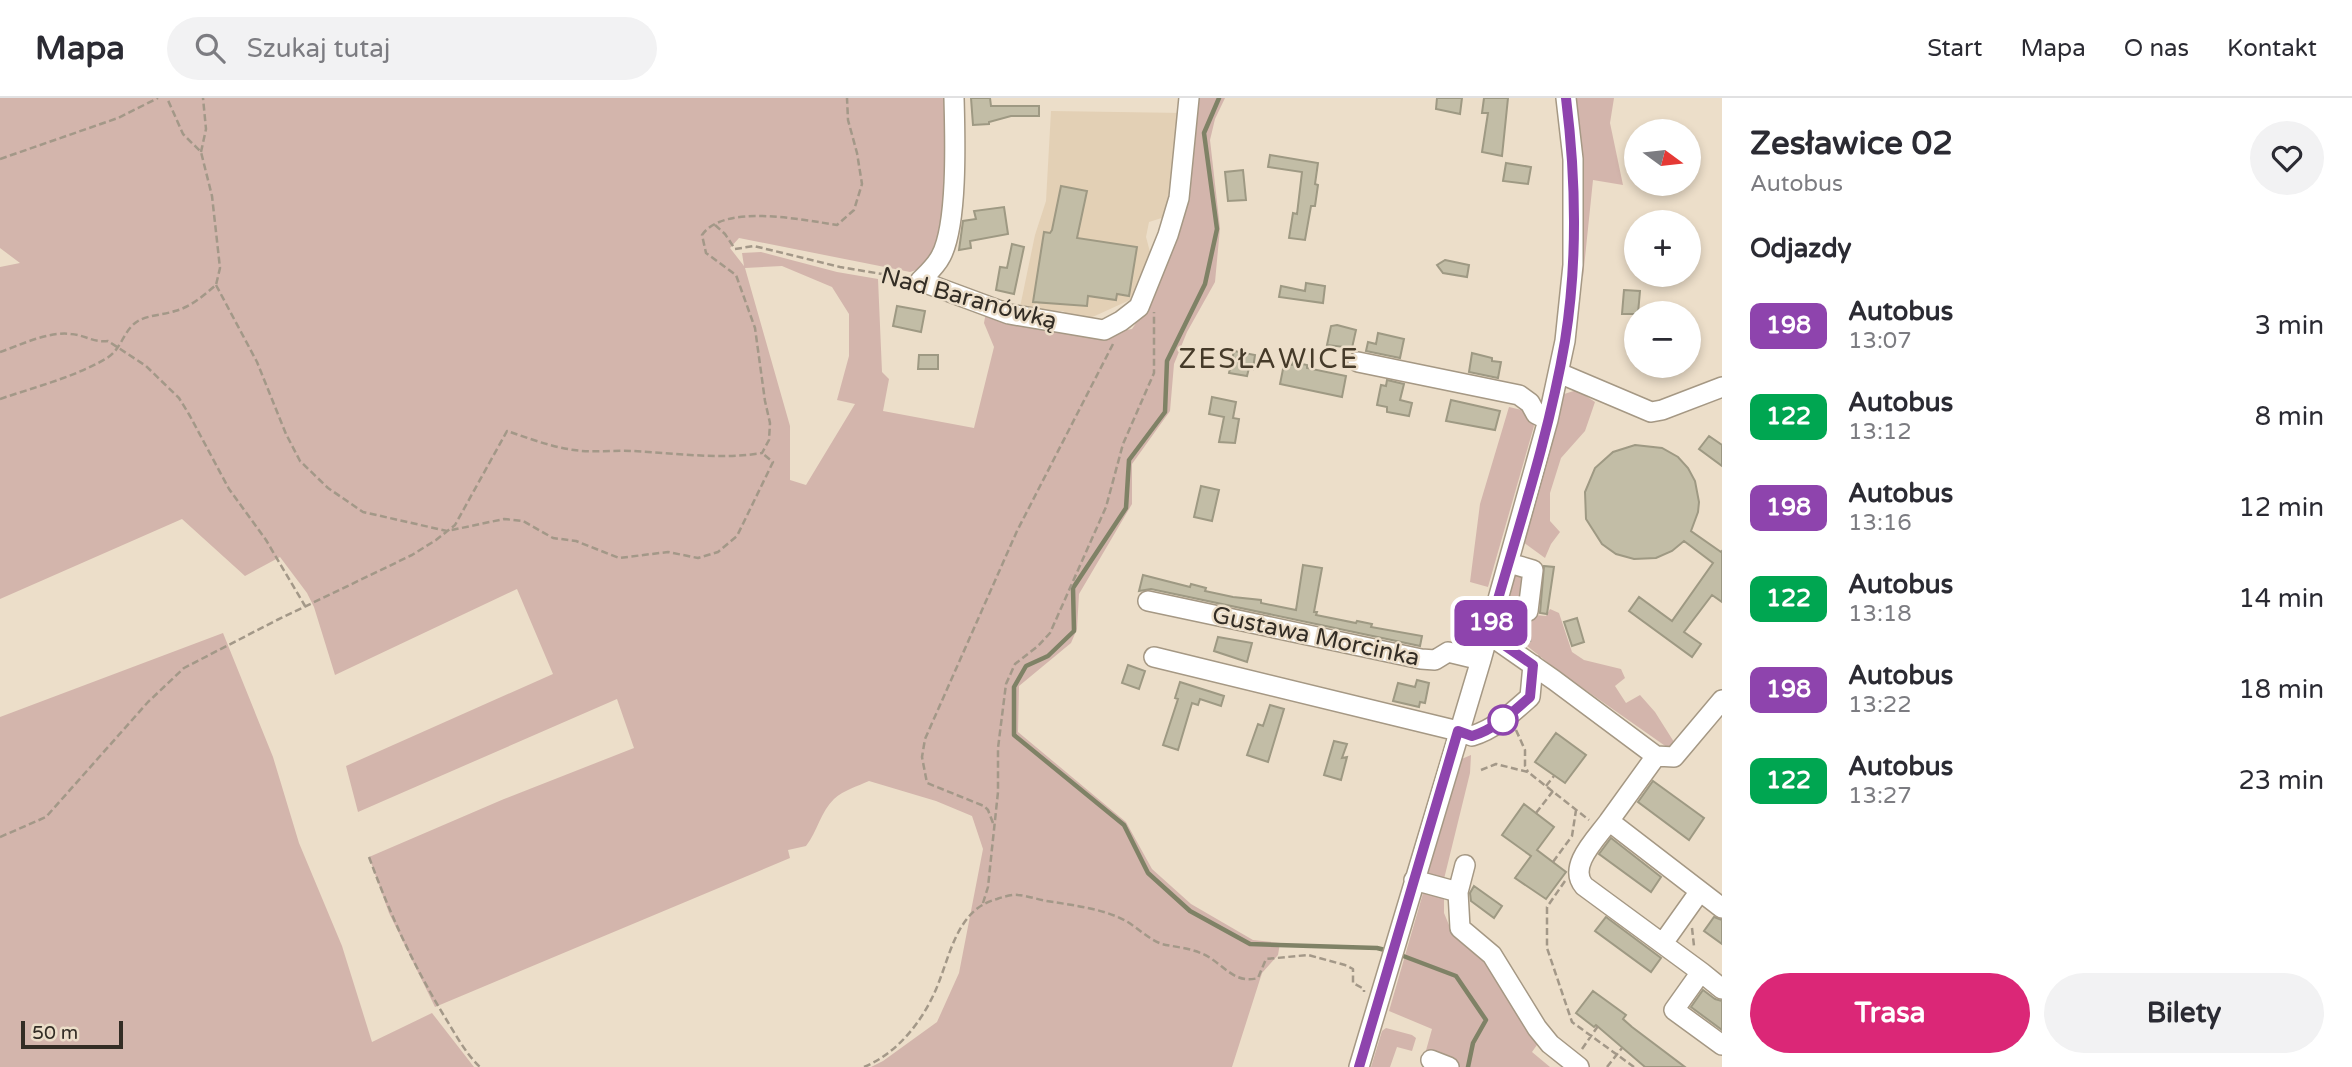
<!DOCTYPE html>
<html lang="pl">
<head>
<meta charset="utf-8">
<style>
	:root { --surface:#fff; --page:#f2f2f3; --text:#2b2b33; --muted:#7c7c81; --line:#e1e1e2; --accent:#db2777 }
	body { margin:0; font-family:"Varela Round",sans-serif; background:var(--page); color:var(--text); height:100vh; display:flex; flex-direction:column; font-size:26px; white-space:nowrap }
	* { box-sizing:border-box; margin:0 }
	p { font-size:23px; color:var(--muted) }
	.icon { flex:none; width:38px; height:38px; fill:none; stroke:currentColor; stroke-width:2; stroke-linecap:round; stroke-linejoin:round }
	.map { position:relative; flex:1; overflow:hidden }
	.panel { display:flex; flex-direction:column; background:var(--surface); width:630px }
	.panel>* { flex:none }
	.badge { padding:0 14px; border-radius:10px; font-size:24px; line-height:46px }
	.needle { width:46px; rotate:105deg }
	.controls { position:absolute; left:1624px; top:21px; display:grid; gap:14px }
	.controls a { display:grid; place-items:center; width:77px; height:77px; border-radius:50%; background:var(--surface); box-shadow:0 4px 10px #0003; font-size:35px }
	.scale { position:absolute; left:21px; bottom:18px; width:102px; box-sizing:border-box; padding-left:7px; border:4px solid #332d25; border-top:0; font-size:19px; line-height:24px; white-space:nowrap; color:#332d25; -webkit-text-stroke:5px #ecdec9; paint-order:stroke }
	.map>.badge { position:absolute; translate:-50% -50%; box-shadow:0 0 0 4px #fff }
	h2 { padding:0 28px; font-size:26px; line-height:63px }
	.round { display:grid; place-items:center; flex:none; width:74px; height:74px; border-radius:37px; background:var(--page) }
	.head { display:flex; align-items:center; justify-content:space-between; height:119px; padding:0 28px }
	h1 { font-size:33px; font-weight:700; line-height:52px }
	.primary-button { display:flex; gap:14px; margin-top:auto; padding:14px 28px }
	.primary-button a { flex:1; height:80px; border-radius:42px; background:var(--accent); color:#fff; font-size:28px; font-weight:700; line-height:80px; text-align:center }
	.primary-button a+a { background:var(--page); color:var(--text) }
	ul { padding:0; list-style:none }
	li { display:flex; align-items:center; gap:21px; height:91px; padding:0 28px }
	li div { flex:1 }
	li b { display:block; font-size:26px }
	li em { font-style:normal }
	li .badge { min-width:77px; font-weight:700; text-align:center }
	header { display:flex; align-items:center; gap:42px; box-sizing:border-box; height:98px; padding:0 35px; background:var(--surface); border-bottom:2px solid var(--line) }
	header strong { font-size:33px }
	nav { display:flex; gap:38px; margin-inline-start:auto; font-size:24px }
	.search { width:490px; height:63px; background:var(--page); display:flex; align-items:center; gap:18px; box-sizing:border-box; padding:0 24px; border-radius:38px; color:var(--muted); font-size:26px }
	main { display:flex; flex:1; min-height:0 }
	.map>svg:first-child { display:block }
</style>
</head>
<body>
<header>
<strong>Mapa</strong>
<div class="search"><svg class="icon" aria-label="search" viewBox="0 0 24 24"><circle cx="10" cy="10" r="6"/><path d="M15 15l6 6"/></svg>Szukaj tutaj</div>
<nav><a>Start</a><a>Mapa</a><a>O nas</a><a>Kontakt</a></nav>
</header>
<main>
<div class="map">
<svg width="1722" height="969" viewBox="0 0 1722 969">
	<rect width="100%" height="100%" fill="#ecdec9"/>
	<path fill="#e3d0b5" d="M1051,13L1184,15L1168,118L1149,124L1146,139L1150,154L1132,201L1086,222L1068,218L1063,213L1019,214L1035,137L1046,103Z"/>
	<path fill="#d3b5ac" fill-rule="evenodd" d="M0,0H950V96L932,167L910,174L739,140L730,150L744,168L742,155L761,154L837,174L878,181L882,274L889,281L883,313L974,330L994,249L984,225L986,214L1104,236L1132,231C1159,193 1176,148 1185,102C1192,70 1192,33 1195,0H1225L1215,21L1210,42L1220,130L1215,184L1187,234L1174,266L1170,313L1132,366V406L1079,496L1077,531L1071,545L1019,588L1018,634L1126,724L1152,771L1191,806L1253,842L1280,845L1278,857L1262,875L1232,969H871L883,963L937,924L959,875L983,751L972,718L936,703L869,683C858,688 844,692 834,701C821,713 817,734 806,748L788,752L790,760L435,909L389,815L369,759L504,701L634,650L617,601L358,714L346,668L553,576L517,491L335,577L314,509L307,495L280,459L245,478L182,421L0,501V169L20,165L0,150ZM782,168L832,189L849,216V258L837,302L855,306L806,387L790,382V328L745,170Z
		M1575,0H1614L1610,25L1623,87L1593,82L1583,179L1581,79Z
		M1577,292L1595,304L1585,333L1561,360L1550,395V423L1560,434L1551,446L1545,460L1523,444L1564,296Z
		M1509,309L1530,314L1534,328L1488,489L1470,484L1480,406Z
		M1513,474L1526,475L1525,516L1546,518L1550,511L1559,515L1572,554L1584,562L1621,571L1625,580L1615,588L1626,605L1640,597L1655,614L1674,644L1671,652L1557,572L1517,540L1507,523L1506,503Z
		M223,535L273,659L299,745L342,848L372,944L432,915L474,969H0V619Z
		M1471,657L1470,675L1444,781V815L1451,832L1473,846L1539,944L1532,954L1550,969H1460L1425,956L1432,931L1389,913L1428,778L1424,768L1457,663Z
		M1386,930L1412,937L1416,940L1412,953L1397,949L1390,969H1371L1382,933Z"/>
	<g fill="none" stroke-linecap="round" stroke-linejoin="round">
		<path stroke="#7f8266" stroke-width="4.5" d="M1219,0L1204,35L1217,131L1205,186L1167,263L1165,314L1129,362L1126,410L1073,490L1074,533L1048,558L1026,568L1014,589V637L1124,727L1148,775L1190,813L1250,846L1377,850L1389,853
			M1398,856L1456,878L1486,922L1473,945L1468,969"/>
	</g>
	<path fill="#c2bda6" stroke="#9e9983" stroke-width="2" d="M971,0H990L991,8H1039V18H1011L989,24V26L973,27Z
		M1437,0H1462L1460,16L1436,11Z
		M1484,0H1508L1502,58L1482,54L1488,15H1482Z
		M1270,57L1318,65L1315,86L1318,87L1315,108H1311L1305,142L1289,140L1293,115L1297,116L1302,74L1268,69Z
		M1506,65L1531,69L1528,86L1503,83Z
		M1243,72L1246,102L1228,103L1225,74Z
		M1061,88L1087,93L1077,140L1137,149L1129,198L1117,196L1116,202L1088,198L1087,208L1033,204L1044,134L1050,135L1052,132Z
		M1004,109L1008,136L970,143L971,150L959,152L963,123L976,121L974,113Z
		M1012,146L1024,149L1014,196L996,192L1000,169L1007,170Z
		M1445,162L1469,167L1467,179L1443,175L1437,167Z
		M1306,185L1325,188L1323,205L1279,199L1281,188L1305,193Z
		M1624,192L1640,193L1638,215L1636,216H1622Z
		M897,208L925,213L921,234L893,228Z
		M1337,227L1356,232L1352,250L1327,247L1331,228Z
		M1378,235L1404,241L1400,260L1366,253L1368,244L1376,246Z
		M1234,253L1255,257L1253,271L1249,270L1247,278L1229,275Z
		M1472,255L1492,260V263L1501,264L1498,280L1469,274Z
		M919,257H938V271H918Z
		M1293,264L1307,267V270L1346,278L1342,299L1280,286L1284,266L1292,267Z
		M1387,282L1404,286L1400,302L1412,305L1409,318L1387,314V309L1377,307L1381,287L1386,288Z
		M1212,299L1236,304L1233,320L1239,321L1235,345L1219,344L1224,319L1209,316Z
		M1451,302L1500,313L1495,332L1446,323Z
		M1709,338L1722,347V368L1699,351Z
		M1635,347L1662,350L1678,359L1688,370L1695,383L1699,404L1698,414L1691,433L1721,454L1722,453V504L1712,497L1684,534L1701,546L1692,559L1629,513L1639,499L1672,523L1713,465L1684,443L1672,453L1656,460L1634,461L1616,456L1602,446L1586,421L1585,394L1595,370L1613,354Z
		M1201,388L1219,392L1212,423L1194,419Z
		M1303,467L1322,470L1314,514H1317L1316,517L1356,525L1357,523L1372,526L1371,529L1422,538L1420,548L1151,491L1139,493L1143,477L1190,489L1191,486L1206,490L1205,493L1233,499L1261,502V505L1296,512Z
		M1544,468L1554,469L1547,516L1540,515Z
		M1577,520L1584,544L1572,548L1564,524Z
		M1218,539L1252,545L1247,564L1214,553Z
		M1128,567L1145,573L1139,591L1122,585Z
		M1417,582L1429,585L1425,605L1420,604L1419,609L1393,603L1398,585L1415,589Z
		M1180,584L1224,598L1221,608L1200,601L1198,607L1192,605L1178,652L1163,647L1178,601L1175,600Z
		M1270,607L1284,611L1268,664L1247,657L1258,626L1263,628Z
		M1556,635L1586,657L1565,685L1535,664Z
		M1334,643L1347,646L1342,660L1347,659L1341,682L1324,677Z
		M1653,683L1704,720L1689,742L1638,704Z
		M1524,706L1554,729L1537,752L1566,774L1546,801L1515,780L1531,758L1502,737Z
		M1611,740L1661,779L1651,794L1599,756Z
		M1474,788L1502,808L1494,820L1471,803L1470,795Z
		M1606,819L1661,860L1651,874L1595,833Z
		M1714,819L1722,822V846L1704,833Z
		M1703,892L1715,901L1722,903V932L1691,909Z
		M1593,893L1626,917L1623,921L1632,929L1685,969H1645L1596,927L1594,929L1576,915Z"/>
	<g fill="none" stroke-linecap="round" stroke-linejoin="round">
		<defs>
			<path id="minor" d="M954,0C955,38 958,126 941,158C936,168 928,175 920,183L1009,216L1104,232L1121,223L1139,209L1168,137L1179,100L1189,0
				M1358,264L1519,297L1530,305L1536,316L1548,322
				M1559,275L1651,314L1662,312L1722,289
				M1509,465L1533,472L1528,513
				M1148,503L1421,561L1435,562L1448,554L1481,562
				M1488,536L1554,582L1656,658L1609,723L1722,810
				M1154,559L1458,633L1472,638C1495,631 1512,615 1530,599L1533,567
				M1656,658L1674,659L1722,602
				M1609,723C1597,740 1567,768 1584,788L1701,874L1674,912L1722,947
				M1414,782L1458,794L1460,830L1492,857L1537,930L1550,946L1579,969
				M1458,794L1465,767
				M1663,845L1700,793
				M1701,874L1722,891
				M1431,962L1449,969
				M1359,969L1481,562L1548,322L1565,243L1573,167V61L1566,0"/>
		</defs>
		<use href="#minor" stroke="#a59884" stroke-width="22"/>
		<path stroke="#a39888" stroke-width="2.5" stroke-dasharray="7 3.5" stroke-linecap="butt" d="M201,54L206,31L203,0
			M0,61L118,20L158,0
			M715,127L725,136L735,151L754,148L840,169L906,180
			M216,187L257,264L286,336L300,363L328,390L363,414L447,433L504,421L523,423L553,440L576,443L619,460L668,454L698,460L718,454L737,438L773,364L762,355
			M0,254C21,247 48,233 71,236C85,237 94,245 108,243L146,268L179,300L190,318L229,391L266,442L305,508
			M0,301C35,289 75,279 107,260C122,251 123,232 138,223C148,217 163,217 175,213C191,209 204,197 216,187L220,170L212,98L201,54L183,36L167,0
			M1529,530L1530,544
			M1516,632L1525,652V668L1528,674
			M1481,672L1496,666L1528,674L1589,722
			M1546,688L1554,678
			M1536,715L1553,693
			M993,725L988,712L984,708L927,685L922,659L925,641L1017,433L1113,246
			M0,739L46,719L148,604L184,570L277,522L412,457L436,442L455,427L507,333C528,340 551,349 574,352C593,355 614,352 633,353C676,355 720,362 762,355L769,342L770,325L765,303L755,230L736,177L706,155L702,137C724,105 803,122 837,127L854,112L862,86L857,55L848,22L847,0
			M369,759C390,816 414,869 446,921C456,937 466,956 480,969
			M1553,764L1572,738L1576,712
			M1565,783L1547,809V850L1572,924L1634,969
			M983,805L988,789L991,760L998,694V650L1006,586L1015,566L1038,548L1050,535L1106,409L1123,346L1154,275V214
			M1692,830L1694,848
			M1582,951L1598,928
			M864,969C895,956 918,929 933,898C950,863 954,812 997,801C1002,799 1013,796 1018,797C1029,798 1042,803 1054,804C1077,808 1104,811 1126,823C1138,830 1148,841 1162,846C1175,849 1190,850 1203,856C1223,865 1234,887 1258,880L1266,861L1308,857L1345,867L1353,871V885L1364,891V894
			M1607,969L1622,950"/>
		<use href="#minor" stroke="#fff" stroke-width="19"/>
	</g>
	<g fill="none" stroke-linecap="round" stroke-linejoin="round">
		<defs>
			<path id="line" d="M1359,969L1458,633L1472,638C1495,631 1512,615 1530,599L1533,567L1488,536C1515,439 1548,343 1565,243C1578,162 1576,81 1566,0"/>
		</defs>
		<use href="#line" stroke="#fff" stroke-width="16"/>
		<use href="#line" stroke="#8e44ad" stroke-width="10"/>
	</g>
	<circle fill="#fff" stroke="#8e44ad" stroke-width="3.5" cx="1503" cy="622" r="14"/>
	<g text-anchor="middle" stroke-width="5" stroke-linejoin="round" paint-order="stroke">
		<g font-size="24" fill="#332d25" stroke="#ecdec9">
			<text transform="translate(969 200) rotate(15)" y="8">Nad Baranówką</text>
			<text transform="translate(1316 538) rotate(12)" y="8">Gustawa Morcinka</text>
		</g>
		<g font-size="28" letter-spacing="2" fill="#453a29" stroke="#ecdec9">
			<text x="1269" y="270">ZESŁAWICE</text>
		</g>
	</g>
</svg>
<div class="controls">
<a><svg class="needle" viewBox="-14 -14 28 28"><path d="M0-13l5 13h-10z" fill="#e53935"/><path d="M0 13l5-13h-10z" fill="#7c7c81"/></svg></a>
<a>+</a>
<a>−</a>
</div>
<div class="scale">50 m</div>
<b class="badge" style="left:1491px;top:525px;background:#8e44ad;color:#fff">198</b>
</div>
<section class="panel">
<div class="head"><div><h1>Zesławice 02</h1><p>Autobus</p></div><a class="round"><svg class="icon" aria-label="heart" viewBox="0 0 24 24"><path d="M12 20l-8-8c-3-5 5-10 8-4 3-6 11-1 8 4z"/></svg></a></div>
<h2>Odjazdy</h2>
<ul>
<li><span class="badge" style="background:#8e44ad;color:#fff">198</span><div><b>Autobus</b><p>13:07</p></div><em>3 min</em></li>
<li><span class="badge" style="background:#00a651;color:#fff">122</span><div><b>Autobus</b><p>13:12</p></div><em>8 min</em></li>
<li><span class="badge" style="background:#8e44ad;color:#fff">198</span><div><b>Autobus</b><p>13:16</p></div><em>12 min</em></li>
<li><span class="badge" style="background:#00a651;color:#fff">122</span><div><b>Autobus</b><p>13:18</p></div><em>14 min</em></li>
<li><span class="badge" style="background:#8e44ad;color:#fff">198</span><div><b>Autobus</b><p>13:22</p></div><em>18 min</em></li>
<li><span class="badge" style="background:#00a651;color:#fff">122</span><div><b>Autobus</b><p>13:27</p></div><em>23 min</em></li>
</ul>
<div class="primary-button"><a>Trasa</a><a>Bilety</a></div>
</section>
</main>
</body>
</html>
